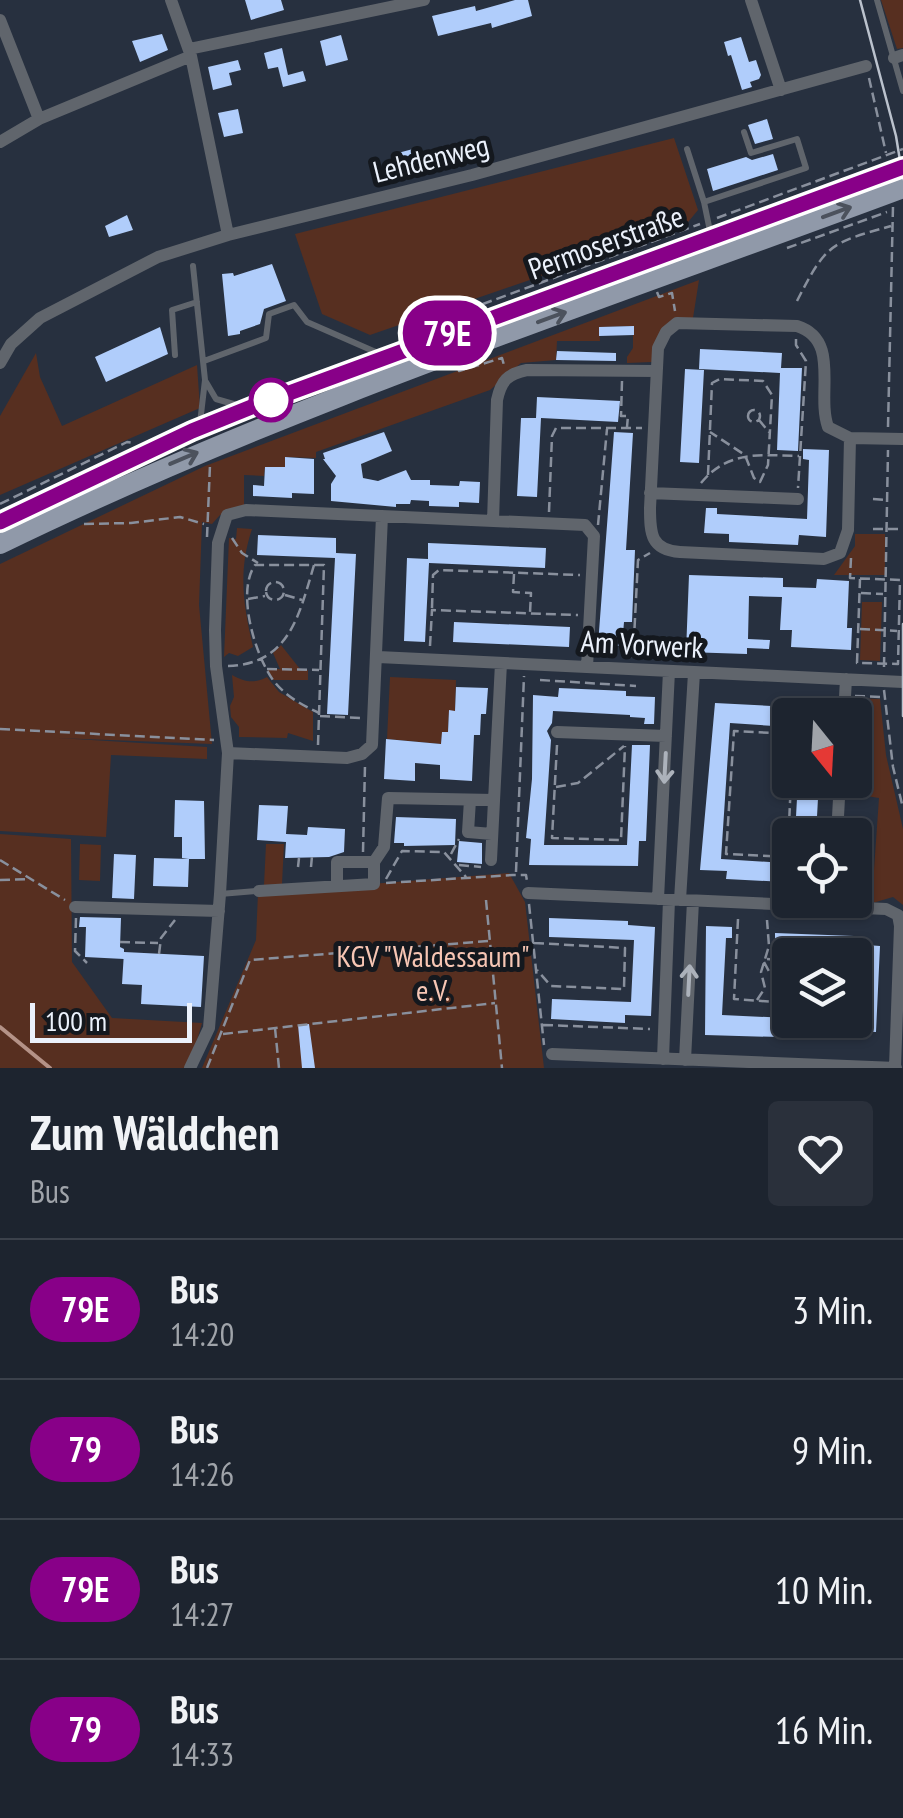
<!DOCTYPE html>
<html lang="de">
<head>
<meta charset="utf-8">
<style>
	:root { --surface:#1d242f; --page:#2a303b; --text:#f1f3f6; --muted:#a0a4aa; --line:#3b414b }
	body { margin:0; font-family:"PT Sans Narrow",sans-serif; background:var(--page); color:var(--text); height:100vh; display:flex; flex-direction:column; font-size:38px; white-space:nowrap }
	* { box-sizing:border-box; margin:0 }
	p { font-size:32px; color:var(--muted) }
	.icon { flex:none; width:55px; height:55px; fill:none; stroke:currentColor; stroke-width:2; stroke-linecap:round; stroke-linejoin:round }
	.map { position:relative; height:1068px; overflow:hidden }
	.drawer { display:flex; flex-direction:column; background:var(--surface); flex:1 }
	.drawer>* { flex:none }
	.badge { padding:0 20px; border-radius:32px; font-size:35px; line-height:65px }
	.needle { width:65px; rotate:162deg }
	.buttons { position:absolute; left:772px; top:698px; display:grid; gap:20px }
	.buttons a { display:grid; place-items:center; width:100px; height:100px; border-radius:10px; background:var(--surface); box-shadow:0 2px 8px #0004,0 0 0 2px var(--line); font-size:50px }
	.scale { position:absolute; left:30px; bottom:25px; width:162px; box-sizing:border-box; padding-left:10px; border:5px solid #ebf1fb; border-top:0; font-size:28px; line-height:35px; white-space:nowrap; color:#ebf1fb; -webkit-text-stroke:8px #14181e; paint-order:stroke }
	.map>.badge { position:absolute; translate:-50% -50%; box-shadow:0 0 0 5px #fff }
	.round { display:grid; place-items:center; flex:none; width:105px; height:105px; border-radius:10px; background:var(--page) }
	.head { display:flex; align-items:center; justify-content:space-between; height:170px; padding:0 30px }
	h1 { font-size:48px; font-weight:800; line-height:75px }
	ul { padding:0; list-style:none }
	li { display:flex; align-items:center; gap:30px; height:140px; padding:0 30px; border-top:2px solid var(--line) }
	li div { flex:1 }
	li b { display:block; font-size:38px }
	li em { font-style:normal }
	li .badge { min-width:110px; font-weight:700; text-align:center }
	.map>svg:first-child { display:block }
</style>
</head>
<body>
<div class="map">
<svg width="903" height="1068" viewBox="0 0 903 1068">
	<rect width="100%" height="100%" fill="#27303f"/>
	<path fill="#572f20" d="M881,0H903V48L897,49Z
		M674,138L698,210L684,227L370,335L322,314L295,234Z
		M699,280L693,318L672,321L652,362L627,363V357L633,348V326L599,327L600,341H557L556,360L521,363L490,390L316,452V458L286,457L285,467H265L264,476L244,475V507L220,515L212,524L202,522L199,605L212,744L58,738L207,747V759L111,755L106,837L0,831V564L205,466Z
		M36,353L40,377L62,426L197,365L200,408L0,495V416Z
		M237,528L252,529C238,571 243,604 253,647L238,656L229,653L224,657L229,538L236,539Z
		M855,534H885V575H834L855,546Z
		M862,602H882L880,661L860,660Z
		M281,645L300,669L308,670V680H273L267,669H280L273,653Z
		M232,675C245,682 254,684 267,677L279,692L313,712V741L288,733L287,738L239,737V727L231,717L230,706L234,697Z
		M390,677L456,680L455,711H449L448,732L442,733L441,744L387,739Z
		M851,698L880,699L886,755L903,829V905L893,897L869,904L844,900H855V882L873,884L879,798L854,794L859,711L851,709Z
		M0,834L71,839L72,962L112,1018L202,1023L189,1068H0Z
		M80,844L101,845L100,881L79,880Z
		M266,844H284L282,884L264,885Z
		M509,873L525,902L544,1068H202L256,940L258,893Z"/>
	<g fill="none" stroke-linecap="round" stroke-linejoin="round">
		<path stroke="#b49287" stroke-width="4" d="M0,1027L50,1068"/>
	</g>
	<path fill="#b0cdfb" d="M245,0H281L284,10L251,20Z
		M515,0H528L532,16L492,28L491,23L438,36L432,16L475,6L476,11Z
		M162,34L168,50L140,62L132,41Z
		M341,35L348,60L326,66L320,41Z
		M741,37L749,62L756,60L761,75L759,79L750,82L752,87L742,90L731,55L728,56L724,42Z
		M282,48L288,75L303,71L306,81L283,87L278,67L268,69L264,53Z
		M238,60L241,70L229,73L232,85L213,90L208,67Z
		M238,109L243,133L224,137L218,113Z
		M767,119L773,139L755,144L748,125Z
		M413,149L418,171L399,176L394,154Z
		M773,154L778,170L713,191L707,169L746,157L752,160Z
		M127,215L133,230L109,237L105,226Z
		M272,264L286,301L264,309L260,324L240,331V334L228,336L222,274L233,273L234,276Z
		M634,326V335L599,336V327Z
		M160,327L168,354L106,382L95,357Z
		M700,349L782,353L781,368H802L798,451L777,450L780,373L699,369Z
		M557,351L616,353V361L556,360Z
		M685,369L704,370L699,463L680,462Z
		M537,397L620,401L618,422L541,418L537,497L517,496L521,418H536Z
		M384,432L392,451L361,464L363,478L378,481L406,470L411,480H430V485L459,486L460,481L480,482L479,503L459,502V507L429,506V501L411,500L410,504H396V507L331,501V484L336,476L323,459H325L323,453Z
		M614,432L633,433L626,550H635L632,622H624L622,646L598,645Z
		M803,449L829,450L826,537L799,535L798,545L729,542V534L704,533L706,508H717V514L807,519L809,460L803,459Z
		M285,457L314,459V494L292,493V498L253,496V485L264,486L265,467H285Z
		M258,535L336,538V553L356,554L348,715L327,714L335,558L257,555Z
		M428,543L546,548L545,568L429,563L425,642L404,641L407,558L428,559Z
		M689,575L783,578V587L816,588L817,579L849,581L847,628H852L851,650L791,647L792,630H780L782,597L749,596L748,639L770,640L769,649L747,648V654L686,652Z
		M454,622L570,627L569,647L453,642Z
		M456,687L488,688L486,714H481L480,735H474L472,781L440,779V765L415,763V781L384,779L386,739L441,744L442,732H448L449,710L455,711Z
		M559,688L626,691V696L655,697L654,724H644L645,718L630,717V715L553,711L552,723L547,731L551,740L544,845H627L632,745H650L646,841H639L638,866L529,865L531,839L526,838L532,779L533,695L558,697Z
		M715,703L790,707V727L730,723L721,859L785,863V866H790V876H784V882L726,879L727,871L700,870Z
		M798,780H819L816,835H795Z
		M175,800L204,801L205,859H189L188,887L153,886L154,858L189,859L182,858V837H174Z
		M259,805L288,806L286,834L307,835L308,827L345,829L344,852L329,857L285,858L286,842L257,840Z
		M396,817L456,819L455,845L404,846V843H394Z
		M459,841L482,843V864L457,862Z
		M114,854L136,855L134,899L112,898Z
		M80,917L121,918L120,947L124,949V959L85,957L86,927H79Z
		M549,918L628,921V925L655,927L651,1016L625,1015V1023L551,1019L552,999L631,1002L634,940L549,937Z
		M706,926L732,927V938H726L722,1015L856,1021L859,956L775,951V933L854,936V944L880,946L876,1032L850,1031V1039L705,1035Z
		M124,952L204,956L201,1007L141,1004L142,985L122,984Z
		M309,1024L315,1068H302L298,1025Z"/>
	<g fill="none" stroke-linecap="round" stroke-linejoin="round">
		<path stroke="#89909d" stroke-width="2.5" stroke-dasharray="10 5" stroke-linecap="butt" d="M869,78L886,153
			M717,218L903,149
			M787,248L887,212
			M657,292L659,297L672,293L675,311
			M797,301C826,244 830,243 891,226
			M426,325L700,224
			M796,339V345L806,361L798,488
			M458,367L459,371L502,358L504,365
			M622,381L621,416H628L627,427
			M748 416a6 6 0 1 1 12 0a6 6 0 1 1-12 0Z
			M759,420L769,432
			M888,427L893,206
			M708,475L712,383L720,379L763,381L772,395L768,465L760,482L754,478L745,455L710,432
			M701,483C728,450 761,455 799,456
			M873,499L886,500
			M0,504L127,442L133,443
			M549,512L552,436L556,428H642
			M84,524L131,523L180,517L204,524
			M598,525L607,429
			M873,529H899
			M207,537L210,465
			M232,538L242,553L258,563
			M851,558L850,578L900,580L898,664L857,663L860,579
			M514,574L513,592L531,593L530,613
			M266 591a9 9 0 1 1 18 0a9 9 0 1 1-18 0Z
			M861,593L883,594
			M285,595L302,600
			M248,599L265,596
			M432,608L433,575L439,570L580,575
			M860,629L897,631
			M430,646L432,610L578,615
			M633,658L638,560L650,553
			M228,666C289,664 299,616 314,565
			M884,667L888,450
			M267,669L319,670
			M540,680L636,686
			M884,690L893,767L903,808
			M855,696L882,697
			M320,716L362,718
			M0,729L214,740
			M318,745L324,565H255C236,592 255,655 273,680C285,696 302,705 319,713
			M557,745L552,838L621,840L625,746
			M556,787L578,783L624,746
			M363,852L365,765
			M451,854L459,839
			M788,857L726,854L734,731L790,734
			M0,860L65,900
			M459,865L481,867
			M298,867L299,858
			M311,867L312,856
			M516,872L524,676
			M386,879L402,851L444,852L466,877
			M0,880L30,879
			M386,883L513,875H526L527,881
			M786,893L791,780
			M486,900L502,1068
			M529,904L544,1045
			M76,918L75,951L87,963
			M738,919L734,999L790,1003
			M120,942L158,943
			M534,943L625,948L624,989L551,986L537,970
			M159,954L161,938L175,920
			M767,959L790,961
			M764,962L771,975L790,989
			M757,1000L765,988L761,972L769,946L767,920
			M543,1025L650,1029
			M275,1028L279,1068
			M223,1034L495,1003
			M207,1068L250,960L488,941"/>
		<path stroke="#60656c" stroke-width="6" d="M877,0L903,91
			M687,149L704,202L711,236
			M704,202L806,168L797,139L751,153L744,132
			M193,266L205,380L200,423
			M175,355L172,310L197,302
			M204,361L266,338L269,314L294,305L307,322L378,353
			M206,382L216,399L237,405
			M220,894L257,891"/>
		<path stroke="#60656c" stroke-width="12" d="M171,0L191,56L228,235
			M751,0L781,90
			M0,20L39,119
			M189,49L424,0
			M894,58L903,55
			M0,142L39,119L191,56
			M0,363L11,344L40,318L158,257L228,235L472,175L866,66
			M850,438L848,530L840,553L824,559L680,552C651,550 650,534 650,508L658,348L666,332L677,323L797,326C841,340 816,393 828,427L850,438L903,439
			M650,493L798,499
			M493,521L497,400C501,381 507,374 527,370L656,371
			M378,657L903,682
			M844,715L846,679
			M557,732L666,736
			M228,753L347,758L362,754L372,745L382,516
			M470,800L468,832L492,834
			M837,835L840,780
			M491,860L501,663
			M374,862L384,847L388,798L494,800
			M259,891L374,884V862H337V886
			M528,893L886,909L898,915L900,926L895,1067
			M658,899L669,671
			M680,900L694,673
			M75,907L219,911
			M552,1054L896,1068
			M663,1059L669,900
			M685,1060L693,901
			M190,1068L209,1028L220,894L228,753L216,666L215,630L218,543L227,515L246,510L585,525L594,536L587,667"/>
		<path stroke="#9099a9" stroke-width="20" d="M0,522L192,431L254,406L903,167
			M0,544C292,402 600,301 903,188"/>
		<path stroke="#bbc2cd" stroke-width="2.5" d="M860,0L896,136L903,179
			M903,624V716"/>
	</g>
	<defs><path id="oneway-shaft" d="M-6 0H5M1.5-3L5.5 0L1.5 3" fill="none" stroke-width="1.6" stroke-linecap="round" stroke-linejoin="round" transform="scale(2.5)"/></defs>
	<g stroke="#4c525d">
		<use href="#oneway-shaft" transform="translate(837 212) rotate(-20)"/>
		<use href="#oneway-shaft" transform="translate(552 317) rotate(-20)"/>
		<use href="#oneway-shaft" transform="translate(184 458) rotate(-23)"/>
	</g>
	<g stroke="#acb2bb">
		<use href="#oneway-shaft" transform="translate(665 768) rotate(93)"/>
		<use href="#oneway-shaft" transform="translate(689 980) rotate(-87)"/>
	</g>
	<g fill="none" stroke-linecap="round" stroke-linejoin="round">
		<defs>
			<path id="line" d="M0,522L192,431L254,406L903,167"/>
		</defs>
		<use href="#line" stroke="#fff" stroke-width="22"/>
		<use href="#line" stroke="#808" stroke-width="15"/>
	</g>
	<circle fill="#fff" stroke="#808" stroke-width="5" cx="271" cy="400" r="20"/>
	<g text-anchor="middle" stroke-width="10" stroke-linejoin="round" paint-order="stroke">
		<g font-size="30" fill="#ebf1fb" stroke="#14181e">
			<text transform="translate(431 159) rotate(-14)" y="10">Lehdenweg</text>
			<text transform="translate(606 243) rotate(-20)" y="10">Permoserstraße</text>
			<text transform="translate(642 645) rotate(3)" y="10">Am Vorwerk</text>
		</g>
		<g font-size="30" fill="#f7c6b4" stroke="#14181e">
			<text x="433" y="967">KGV "Waldessaum"<tspan x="433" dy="34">e.V.</tspan></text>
		</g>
	</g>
</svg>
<div class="buttons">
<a><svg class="needle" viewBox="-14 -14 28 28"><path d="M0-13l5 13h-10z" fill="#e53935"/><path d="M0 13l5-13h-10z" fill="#a0a4aa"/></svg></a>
<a><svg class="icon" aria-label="locate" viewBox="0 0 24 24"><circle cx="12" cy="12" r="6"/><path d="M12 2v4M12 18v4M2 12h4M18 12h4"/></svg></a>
<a><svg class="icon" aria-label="layers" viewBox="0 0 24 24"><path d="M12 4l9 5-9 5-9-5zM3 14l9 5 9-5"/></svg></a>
</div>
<div class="scale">100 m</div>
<b class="badge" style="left:447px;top:333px;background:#808;color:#fff">79E</b>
</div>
<section class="drawer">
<div class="head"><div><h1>Zum Wäldchen</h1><p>Bus</p></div><a class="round"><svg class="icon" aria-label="heart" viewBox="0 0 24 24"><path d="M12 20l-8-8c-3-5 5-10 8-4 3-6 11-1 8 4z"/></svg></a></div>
<ul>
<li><span class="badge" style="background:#808;color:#fff">79E</span><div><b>Bus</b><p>14:20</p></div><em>3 Min.</em></li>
<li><span class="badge" style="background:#808;color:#fff">79</span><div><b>Bus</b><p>14:26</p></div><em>9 Min.</em></li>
<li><span class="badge" style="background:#808;color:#fff">79E</span><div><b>Bus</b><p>14:27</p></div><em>10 Min.</em></li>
<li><span class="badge" style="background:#808;color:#fff">79</span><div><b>Bus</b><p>14:33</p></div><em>16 Min.</em></li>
</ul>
</section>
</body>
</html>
